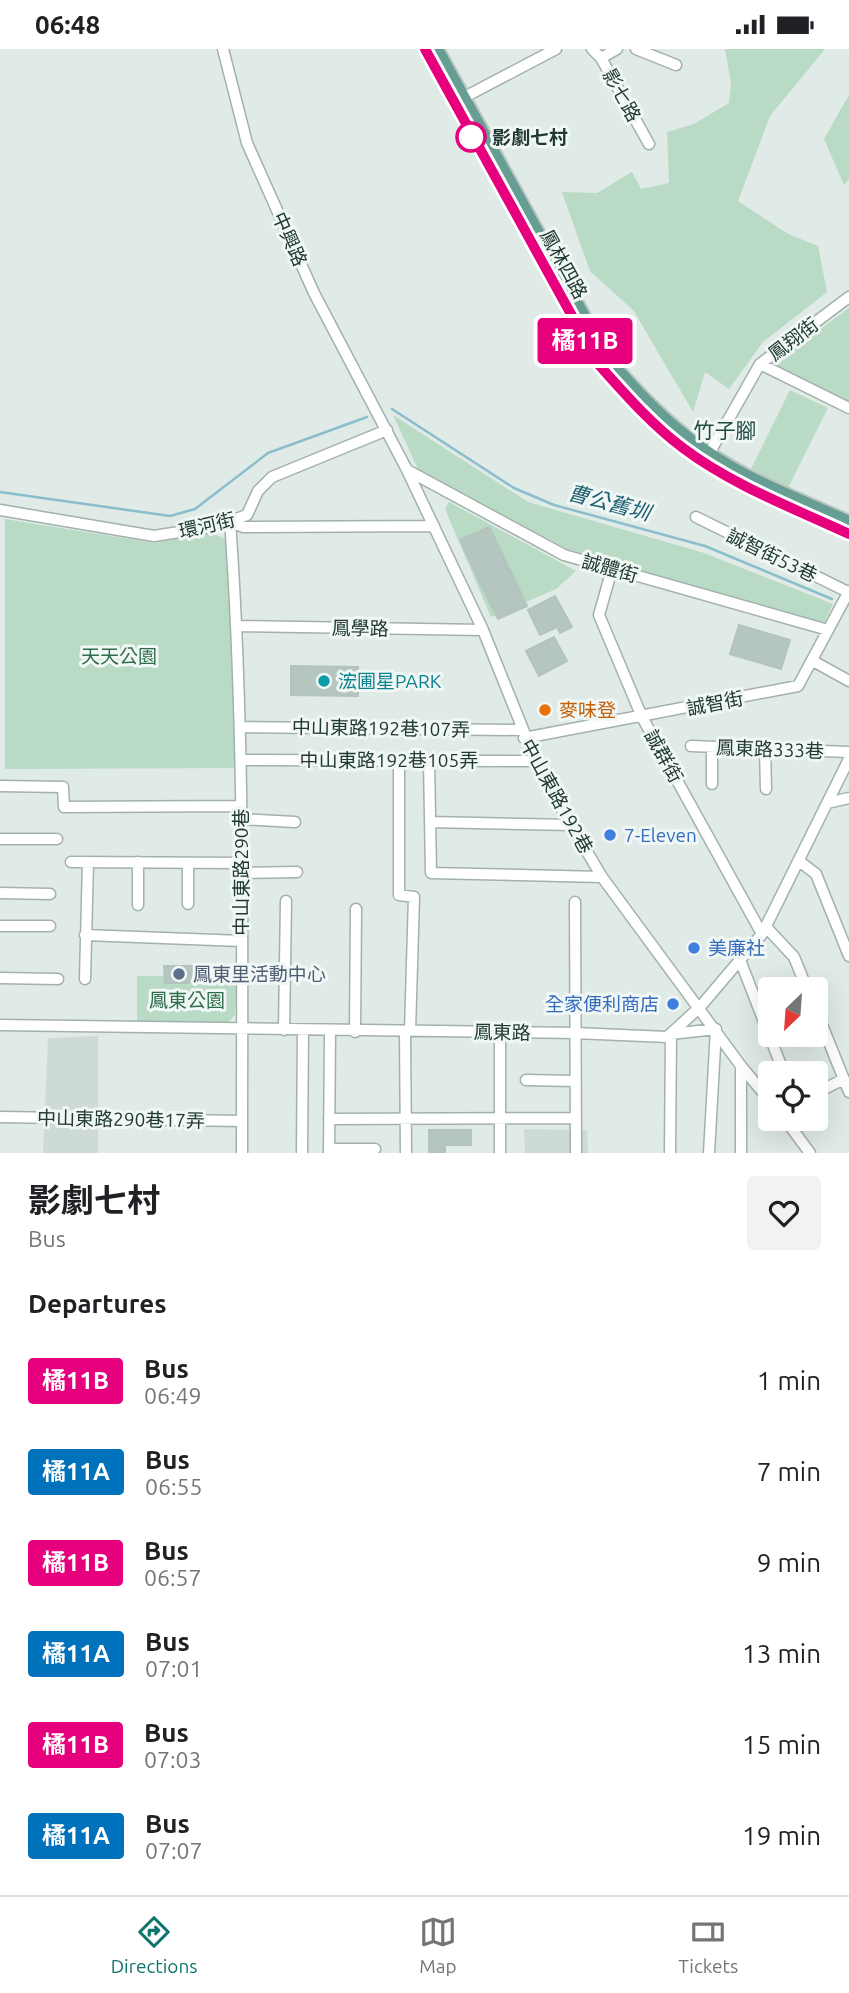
<!DOCTYPE html>
<html lang="en">
<head>
<meta charset="utf-8">
<style>
	:root { --surface:#fff; --page:#f2f2f2; --text:#202124; --muted:#757577; --line:#e0e0e0; --accent:#0f766e }
	body { margin:0; font-family:Ubuntu,"Noto Sans TC",sans-serif; background:var(--page); color:var(--text); height:100vh; display:flex; flex-direction:column; font-size:26px; white-space:nowrap }
	* { box-sizing:border-box; margin:0 }
	p { font-size:23px; color:var(--muted) }
	.icon { flex:none; width:38px; height:38px; fill:none; stroke:currentColor; stroke-width:2; stroke-linecap:round; stroke-linejoin:round }
	.map { position:relative; height:1104px; overflow:hidden }
	.sheet { display:flex; flex-direction:column; background:var(--surface); flex:1 }
	.sheet>* { flex:none }
	.badge { padding:0 14px; border-radius:5px; font-size:24px; line-height:46px }
	.needle { width:46px; rotate:205deg }
	.tools { position:absolute; left:758px; top:928px; display:grid; gap:14px }
	.tools a { display:grid; place-items:center; width:70px; height:70px; border-radius:7px; background:var(--surface); box-shadow:0 7px 28px #0002; font-size:35px }
	.map>.badge { position:absolute; translate:-50% -50%; box-shadow:0 0 0 4px #fff }
	h2 { padding:0 28px; font-size:26px; line-height:63px }
	.round { display:grid; place-items:center; flex:none; width:74px; height:74px; border-radius:7px; background:var(--page) }
	.headline { display:flex; align-items:center; justify-content:space-between; height:119px; padding:0 28px }
	h1 { font-size:33px; font-weight:700; line-height:52px }
	ul { padding:0; list-style:none }
	li { display:flex; align-items:center; gap:21px; height:91px; padding:0 28px }
	li div { flex:1 }
	li b { display:block; font-size:26px }
	li em { font-style:normal }
	li .badge { min-width:77px; font-weight:700; text-align:center }
	.status { display:flex; justify-content:space-between; align-items:center; height:49px; padding:0 35px; background:var(--surface); direction:ltr }
	.status svg { height:19px; fill:currentColor }
	.dock { display:flex; justify-content:space-around; align-items:center; height:98px; border-top:2px solid var(--line); background:var(--surface); font-size:19px; color:var(--muted) }
	.dock a { display:grid; justify-items:center; gap:4px }
	.dock .current { color:var(--accent) }
	.map>svg:first-child { display:block }
</style>
</head>
<body>
<div class="status"><b>06:48</b><svg viewBox="0 0 49 12"><path d="M0 12V9h3v3zM5 12V6h3v6zM10 12V3h3v9zM15 12V0h3v12zM26 1h20v11H26zM47 4h2v5h-2z"/></svg></div>
<div class="map">
<svg width="849" height="1104" viewBox="0 0 849 1104">
	<rect width="100%" height="100%" fill="#e0eae6"/>
	<path fill="#cedad5" d="M98,987V1104H43L48,989Z
		M524,1080L587,1081L588,1104H525Z"/>
	<path fill="#b9dac4" d="M725,0H825L770,67L738,152L788,185L818,197L827,243L763,293L729,340L705,323L693,363L634,262L590,222L562,143L597,144L632,123L641,140L669,134L667,83L694,75L729,54L731,35Z
		M849,46V130L844,136L824,90Z
		M849,259V355L772,316Z
		M790,341L828,359L788,439L751,420Z
		M393,366L528,453L704,504L833,555L824,574L567,500L418,420Z
		M449,453L576,522L556,540L491,568L445,460Z
		M5,470L154,494L212,484L225,490L233,595L235,719L5,720Z
		M137,927H237L235,966L227,975H137Z"/>
	<g fill="none" stroke-linecap="round" stroke-linejoin="round">
		<path stroke="#8abecd" stroke-width="2.5" d="M392,360L514,439L554,456L705,497L832,550
			M0,443L170,467L195,460L268,404L367,368"/>
	</g>
	<path fill="#b5c5bf" stroke="#b3c3bd" stroke-width="2" d="M489,478L508,517L479,531L460,491Z
		M508,517L527,557L498,570L479,531Z
		M555,547L572,578L560,584L557,578L540,586L528,561Z
		M739,576L790,591L781,620L730,605Z
		M554,588L567,612L539,627L526,602Z
		M291,617L358,618V647L291,646Z
		M164,917H193V934H165Z
		M429,1081H445V1104H429Z
		M445,1081H471V1096H445Z"/>
	<g fill="none" stroke-linecap="round" stroke-linejoin="round">
		<defs>
			<path id="minor" d="M223,0L247,94L314,244L407,421L483,581L541,725L602,828L741,1017L770,1052
				M592,0L601,9L649,95
				M636,0L676,16
				M601,9L617,0
				M459,51L556,0
				M760,315L849,359
				M706,410L760,315L849,248
				M407,421L564,506L828,581
				M0,461L154,487L217,477L247,466L258,442L272,428L387,381
				M696,468L848,543
				M612,520L599,566L642,668L762,885
				M237,577L483,581
				M813,612L849,632
				M240,678L521,681
				M524,689L798,637L849,542
				M691,697L849,703
				M712,698V735
				M765,699L766,740
				M241,711L537,712
				M399,712V846L414,848L410,982
				M429,712L431,824L602,828
				M0,737L63,738L64,758L241,757
				M827,754L849,749
				M241,770L295,773
				M430,773L570,776
				M0,790H57
				M799,812L816,825L849,907
				M71,813L241,814
				M138,813V856
				M188,814V855
				M242,824L297,823
				M0,844L50,845
				M575,853L576,1104
				M0,877H50
				M766,878L794,908L807,940
				M85,886L242,892
				M740,911L784,1024
				M0,929L58,930
				M85,930L88,813
				M816,961L849,1043
				M0,976L575,984L667,988L700,958L762,885L849,710
				M284,981L286,852
				M355,983L356,860
				M405,983L406,1104
				M500,983V1104
				M526,1031L575,1032
				M816,1044L844,1030
				M0,1068L242,1072
				M784,1069L810,1104
				M329,1070L576,1069
				M329,1100H375
				M242,1104C242,893 245,682 230,472L243,478L434,477
				M302,1104L303,982
				M329,1104L330,982
				M670,1104L671,985L716,980L709,1104
				M741,1104V1017"/>
			<path id="major" d="M425,0L599,316C625,345 651,375 683,399C732,436 793,459 849,485
				M437,0L607,309C632,337 657,365 687,388C734,427 794,448 849,473"/>
		</defs>
		<use href="#minor" stroke="#a3b1ad" stroke-width="13"/>
		<use href="#major" stroke="#bcc4c2" stroke-width="16"/>
		<use href="#minor" stroke="#fff" stroke-width="10"/>
		<use href="#major" stroke="#669e93" stroke-width="12"/>
	</g>
	<g fill="none" stroke-linecap="round" stroke-linejoin="round">
		<defs>
			<path id="line" d="M425,0L599,316C625,345 651,375 683,399C732,436 793,459 849,485"/>
		</defs>
		<use href="#line" stroke="#fff" stroke-width="16"/>
		<use href="#line" stroke="#e6007e" stroke-width="10"/>
	</g>
	<circle fill="#fff" stroke="#e6007e" stroke-width="3.5" cx="471" cy="88" r="14"/>
	<circle fill="#0f9aa8" stroke="#f0f7f4" stroke-width="2.5" cx="324" cy="632" r="7"/>
	<circle fill="#e8710a" stroke="#f0f7f4" stroke-width="2.5" cx="545" cy="661" r="7"/>
	<g fill="#3f7fe0" stroke="#f0f7f4" stroke-width="2.5">
		<circle cx="610" cy="786" r="7"/>
		<circle cx="694" cy="899" r="7"/>
		<circle cx="673" cy="955" r="7"/>
	</g>
	<circle fill="#5c6f8a" stroke="#f0f7f4" stroke-width="2.5" cx="179" cy="925" r="7"/>
	<g text-anchor="middle" stroke-width="6" stroke-linejoin="round" paint-order="stroke">
		<g font-size="19" fill="#213934" stroke="#f0f7f4">
			<text transform="translate(622 46) rotate(61)" y="7">影七路</text>
			<text transform="translate(290 190) rotate(66)" y="7">中興路</text>
			<text transform="translate(564 215) rotate(61)" y="7">鳳林四路</text>
			<text transform="translate(793 290) rotate(-37)" y="7">鳳翔街</text>
			<text transform="translate(207 476) rotate(-13)" y="7">環河街</text>
			<text transform="translate(772 506) rotate(26)" y="7">誠智街53巷</text>
			<text transform="translate(610 519) rotate(16)" y="7">誠體街</text>
			<text transform="translate(360 579) rotate(1)" y="7">鳳學路</text>
			<text transform="translate(715 654) rotate(-11)" y="7">誠智街</text>
			<text transform="translate(381 679) rotate(1)" y="7">中山東路192巷107弄</text>
			<text transform="translate(770 700) rotate(2)" y="7">鳳東路333巷</text>
			<text transform="translate(664 707) rotate(61)" y="7">誠群街</text>
			<text x="389" y="718">中山東路192巷105弄</text>
			<text transform="translate(557 747) rotate(61)" y="7">中山東路192巷</text>
			<text transform="translate(241 823) rotate(-90)" y="7">中山東路290巷</text>
			<text transform="translate(502 983) rotate(1)" y="7">鳳東路</text>
			<text transform="translate(121 1070) rotate(1)" y="7">中山東路290巷17弄</text>
		</g>
		<g font-size="19" font-weight="bold" fill="#213934" stroke="#f0f7f4" text-anchor="start">
			<text x="492" y="95">影劇七村</text>
		</g>
		<g font-size="19" fill="#2e6e4b" stroke="#f0f7f4">
			<text x="119" y="614">天天公園</text>
			<text x="187" y="958">鳳東公園</text>
		</g>
		<g font-size="19" fill="#0d838f" stroke="#f0f7f4" text-anchor="start">
			<text x="338" y="639">浤圃星PARK</text>
		</g>
		<g font-size="19" fill="#c56008" stroke="#f0f7f4" text-anchor="start">
			<text x="559" y="668">麥味登</text>
		</g>
		<g font-size="19" fill="#366cbe" stroke="#f0f7f4" text-anchor="start">
			<text x="624" y="793">7-Eleven</text>
			<text x="708" y="906">美廉社</text>
			<text x="659" y="962" text-anchor="end">全家便利商店</text>
		</g>
		<g font-size="19" fill="#4e5e75" stroke="#f0f7f4" text-anchor="start">
			<text x="193" y="932">鳳東里活動中心</text>
		</g>
		<g font-size="21" fill="#1f4a43" stroke="#f0f7f4">
			<text x="725" y="389">竹子腳</text>
		</g>
		<g font-size="21" font-style="italic" fill="#1f5f72" stroke="#f0f7f4">
			<text transform="translate(609 454) rotate(15)" y="7">曹公舊圳</text>
		</g>
	</g>
</svg>
<div class="tools">
<a><svg class="needle" viewBox="-14 -14 28 28"><path d="M0-13l5 13h-10z" fill="#e53935"/><path d="M0 13l5-13h-10z" fill="#757577"/></svg></a>
<a><svg class="icon" aria-label="locate" viewBox="0 0 24 24"><circle cx="12" cy="12" r="6"/><path d="M12 2v4M12 18v4M2 12h4M18 12h4"/></svg></a>
</div>
<b class="badge" style="left:585px;top:292px;background:#e6007e;color:#fff">橘11B</b>
</div>
<section class="sheet">
<div class="headline"><div><h1>影劇七村</h1><p>Bus</p></div><a class="round"><svg class="icon" aria-label="heart" viewBox="0 0 24 24"><path d="M12 20l-8-8c-3-5 5-10 8-4 3-6 11-1 8 4z"/></svg></a></div>
<h2>Departures</h2>
<ul>
<li><span class="badge" style="background:#e6007e;color:#fff">橘11B</span><div><b>Bus</b><p>06:49</p></div><em>1 min</em></li>
<li><span class="badge" style="background:#0072bc;color:#fff">橘11A</span><div><b>Bus</b><p>06:55</p></div><em>7 min</em></li>
<li><span class="badge" style="background:#e6007e;color:#fff">橘11B</span><div><b>Bus</b><p>06:57</p></div><em>9 min</em></li>
<li><span class="badge" style="background:#0072bc;color:#fff">橘11A</span><div><b>Bus</b><p>07:01</p></div><em>13 min</em></li>
<li><span class="badge" style="background:#e6007e;color:#fff">橘11B</span><div><b>Bus</b><p>07:03</p></div><em>15 min</em></li>
<li><span class="badge" style="background:#0072bc;color:#fff">橘11A</span><div><b>Bus</b><p>07:07</p></div><em>19 min</em></li>
</ul>
</section>
<nav class="dock">
<a class="current"><svg class="icon" aria-label="directions" viewBox="0 0 24 24"><path d="M12 3l9 9-9 9-9-9zM9 14v-3h6M13 9l2 2-2 2"/></svg>Directions</a>
<a><svg class="icon" aria-label="map" viewBox="0 0 24 24"><path d="M3 6l6-2 6 2 6-2v14l-6 2-6-2-6 2zM9 4v14M15 6v14"/></svg>Map</a>
<a><svg class="icon" aria-label="tickets" viewBox="0 0 24 24"><path d="M3 7h18v10H3zM15 7v10"/></svg>Tickets</a>
</nav>
</body>
</html>
